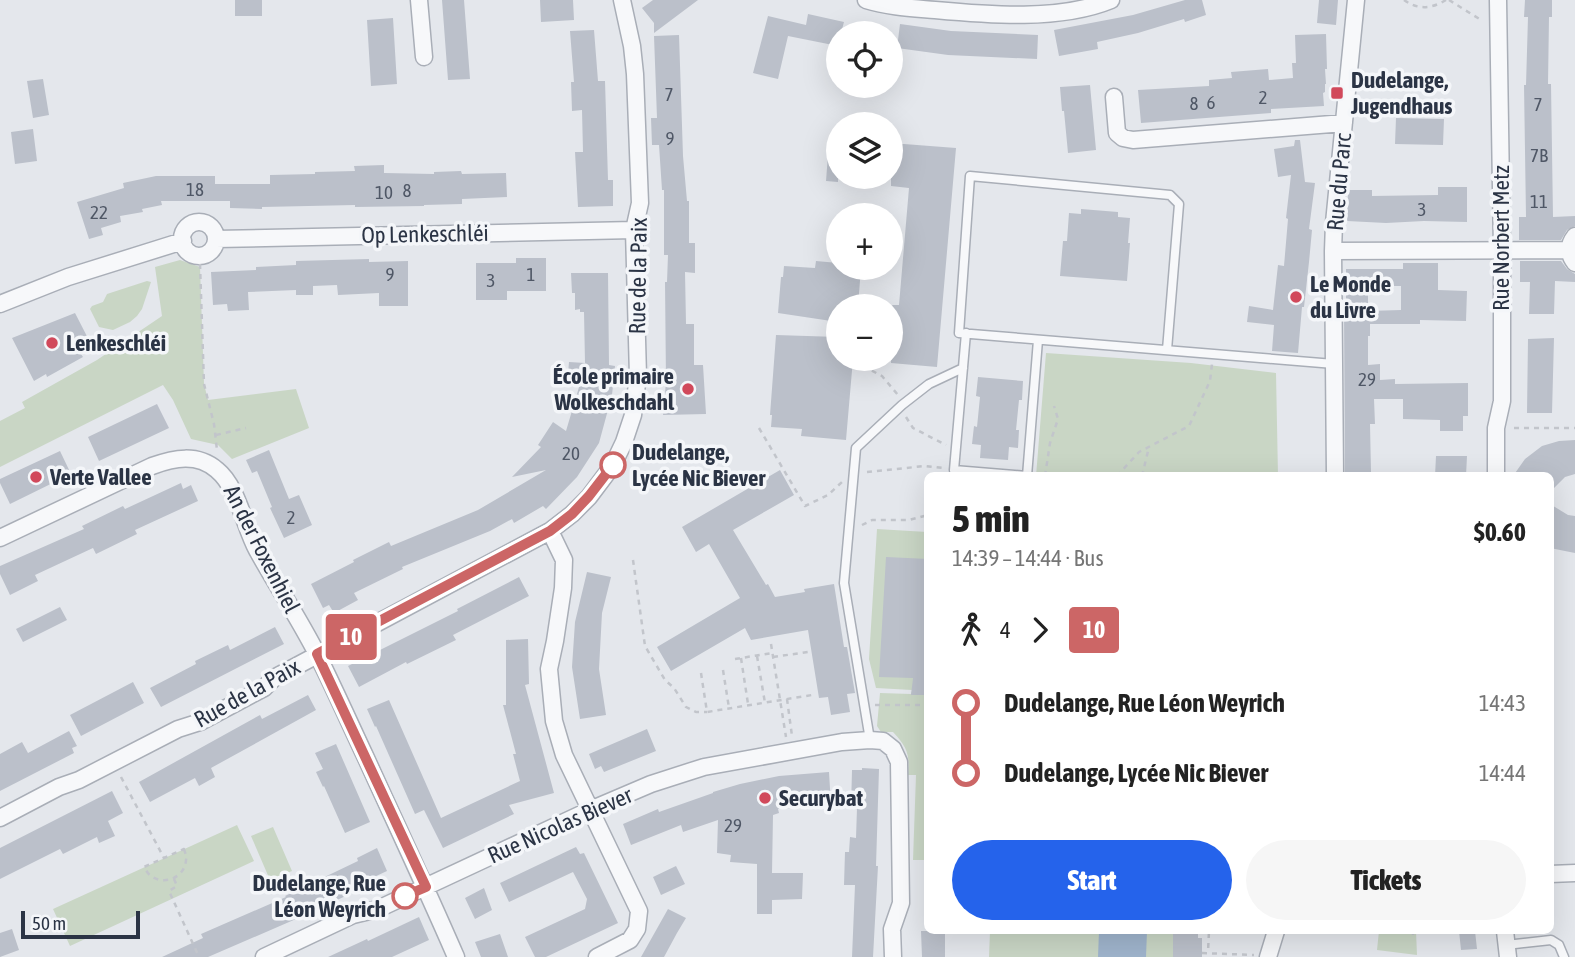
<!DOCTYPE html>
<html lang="en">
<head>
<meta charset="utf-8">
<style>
	:root { --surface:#fff; --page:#f6f6f6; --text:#222; --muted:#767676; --accent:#2563eb }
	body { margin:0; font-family:"Asap Condensed",sans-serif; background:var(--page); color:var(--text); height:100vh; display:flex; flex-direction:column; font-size:26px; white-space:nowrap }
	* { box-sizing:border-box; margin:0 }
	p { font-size:23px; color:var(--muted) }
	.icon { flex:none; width:38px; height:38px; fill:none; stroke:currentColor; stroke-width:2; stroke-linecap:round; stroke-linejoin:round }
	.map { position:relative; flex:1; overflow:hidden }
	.drawer { position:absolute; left:924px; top:472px; width:630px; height:462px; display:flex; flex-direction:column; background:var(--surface); border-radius:10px; box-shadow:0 7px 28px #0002 }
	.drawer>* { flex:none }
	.badge { padding:0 14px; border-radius:5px; font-size:24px; line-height:46px }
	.controls { position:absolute; left:826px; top:21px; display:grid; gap:14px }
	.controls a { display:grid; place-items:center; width:77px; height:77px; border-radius:50%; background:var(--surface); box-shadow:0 7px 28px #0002; font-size:35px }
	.scale { position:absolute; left:21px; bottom:18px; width:119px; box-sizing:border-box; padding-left:7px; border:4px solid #2b3445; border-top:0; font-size:19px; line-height:24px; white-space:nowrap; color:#2b3445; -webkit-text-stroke:5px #f4f6f9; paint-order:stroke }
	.map>.badge { position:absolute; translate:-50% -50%; box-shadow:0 0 0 4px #fff }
	.legs { display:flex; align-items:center; gap:10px; height:77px; padding:0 28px; font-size:23px }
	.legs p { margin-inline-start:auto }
	.summary { display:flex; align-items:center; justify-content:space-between; height:119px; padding:0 28px }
	h1 { font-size:38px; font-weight:800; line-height:52px }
	.primary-button { display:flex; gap:14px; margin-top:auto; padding:14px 28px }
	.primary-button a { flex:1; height:80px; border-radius:42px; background:var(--accent); color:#fff; font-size:28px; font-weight:800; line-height:80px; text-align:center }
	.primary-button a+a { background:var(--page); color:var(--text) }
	ul { padding:0 28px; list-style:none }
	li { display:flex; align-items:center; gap:24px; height:70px; font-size:26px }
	li i { display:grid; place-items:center; width:10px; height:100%; margin:0 9px; background:currentColor }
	li i::after { content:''; width:18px; height:18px; margin:-9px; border:5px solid; border-radius:50%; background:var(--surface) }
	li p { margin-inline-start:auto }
	li:first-child i { background:linear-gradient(#0000 50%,currentColor 0) }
	li:last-child i { background:linear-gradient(currentColor 50%,#0000 0) }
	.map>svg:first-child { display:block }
</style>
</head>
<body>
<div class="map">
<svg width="1575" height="957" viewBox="0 0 1575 957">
	<rect width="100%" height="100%" fill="#e4e7ec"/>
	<path fill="#c9d6c5" d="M180,260L200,267L204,384L208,400L296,389L309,428L232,459L218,445L191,439L173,400L163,385L0,467V421L25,408L22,402L97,360L162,316L155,267Z
		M147,281L151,282L142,309L137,316L130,322L113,330L99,327L90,309L92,306L103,302L107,294Z
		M1046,353L1191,363L1276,373L1278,476H1036Z
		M877,529L927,532V860H913L916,775H908C910,754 907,747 893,732H881L877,726L880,693L911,694L912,690L876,688L869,659Z
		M237,825L254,861L70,946L53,909Z
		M273,827L292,871L270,880L251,836Z
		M990,931H1196V938H1202V957H989Z
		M1379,931H1416L1417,955L1377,950Z"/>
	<path fill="#9fb4cc" d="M1099,931H1147L1146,957H1098Z"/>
	<path fill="#bbc0ca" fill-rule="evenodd" d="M235,0H262V16H235Z
		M442,0H464L470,79L448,80Z
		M540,0H573L574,20L541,22Z
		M653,0H698L654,33V23L642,8Z
		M1185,0H1202L1206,15L1185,22L1184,19L1138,33L1097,42L1098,49L1059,56L1054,30L1133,15Z
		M1319,0H1338L1336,25L1317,23Z
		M1525,0H1552V17H1549L1548,84H1551L1553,217L1575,216V226L1567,230L1561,240H1519V217H1526L1524,85H1526L1528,17H1524Z
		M808,14L844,22L841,33H838V46L788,36L778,79L753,73L768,16L806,25Z
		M393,18L397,84L371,86L367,20Z
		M900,24L951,31L1038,35L1037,59L948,55L897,48Z
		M594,30L598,81H605L608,180H613V206L578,207L575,152H583L582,110L572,111L571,82H574L570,31Z
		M1326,34L1327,69H1325L1326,84H1325V92L1323,93L1324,106L1271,109V113L1141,123L1138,90L1209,86V80L1232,78L1231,72L1268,69L1269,80L1293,78L1292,63H1296L1295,35Z
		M679,35L683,156L687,201H689V243H695V273L685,272L686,324H694V365H703L706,414L663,415L666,382L665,282H667L668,255H664V190H662L659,145H652L651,118H657L654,36Z
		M43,79L49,115L33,118L27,81Z
		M1090,85L1096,150L1068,153L1064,111H1062L1060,87Z
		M1396,118L1444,119L1443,145L1395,144Z
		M33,129L37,161L15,164L11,132Z
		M1295,140H1300L1305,182L1315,183L1309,229L1312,230L1309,262L1304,307H1302L1298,353L1272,351L1274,325L1247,322L1249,306L1273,310L1278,265L1284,266L1288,219L1286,218L1291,175L1278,177L1274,149L1294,146Z
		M829,142H838V182L826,181Z
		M891,143L956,148L937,367L891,363V305H899L909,188L891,186Z
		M384,165V173L434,174V172L461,171L462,174L506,173L507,197L462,199V204L424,205V206L355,207V205L262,207V209L230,208V201H161L162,205L142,209L143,212L120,216L121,222L101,228L103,235L89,239L77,202L124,188L123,183L156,176H215V184H270V175L315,174V172L355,171L354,166Z
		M1438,187H1467V222L1424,221L1386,223L1347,221L1348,190H1372V196L1438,195Z
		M1081,209L1118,212V217L1130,218L1128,243H1130L1127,281L1060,276L1063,241H1067L1069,213L1081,214Z
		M516,258H546V291H507V300H476V263H516Z
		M369,259V262L408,261V306H379V293L338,295L337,285L313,286V295H296V290L248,292L249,310L228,311L227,304L213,305L211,272L256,270V267L296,265V261Z
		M816,261L838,263V268H861L858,306H838V322L778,313L781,277H783L784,266L815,268Z
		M1520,261H1561L1567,269L1575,274V282L1555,281L1554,314H1529L1530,282H1520Z
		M1403,263H1438V290L1467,291L1466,321L1420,320V324H1370V336H1368V365L1380,364V380L1395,379V384L1468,383V416H1463V431H1440V420L1403,419V399H1374L1375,424H1370L1371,472L1345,473L1344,311H1346V269H1403ZM1368,286H1401V310L1368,311Z
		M571,273H608L609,365L615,366L612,395L599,443L577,477L546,509L543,506L514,523L512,519L490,531L402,567L403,569L354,593L358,600L334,613L329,605L323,608L311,584L354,562L353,560L389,542L391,546L478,510L546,470L512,477L541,447L538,445L553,422L566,431L579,387L567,386L569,362L585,363L584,312H580V309L575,310V293H572Z
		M75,313L93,348L81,354L83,357L47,377L46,374L34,381L12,338Z
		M776,335L838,337V359H853L846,440L801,436L802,429L771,427L772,415H770Z
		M1554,338L1552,413H1527L1528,339Z
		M978,377L1023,381L1022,400H1019L1016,430H1019L1018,448L1009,447L1008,460L980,458L981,445L972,444L974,426L977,427L980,397L976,396Z
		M157,404L169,428L99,461L88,437Z
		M1575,440V474L1565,477L1550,492V476H1513L1525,459L1542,446L1559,441Z
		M269,450L289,499L299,495L312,525L284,538L270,508L272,507L257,471L252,473L246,460Z
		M60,451L71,474L10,504L0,483V479Z
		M1436,456H1467L1466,476H1435Z
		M780,470L794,495L733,530L766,585L768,584L775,597L805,592L804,589L834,584L844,647H847L855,693L847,694L850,712L831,715L828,697L819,698L808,630L751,640L745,628L671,671L657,647L740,598L709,544L696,552L682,527Z
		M181,483L183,489L191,485L198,501L135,530L137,534L96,554L93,548L35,575L38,581L10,595L0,574V566L84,529L82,526L123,506L125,509Z
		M1550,504L1568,515L1575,516V553L1550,548Z
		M886,557L928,559V695H911L913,678L879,677Z
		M587,572L611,577L602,613L599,669L606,715L580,719L572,667L575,622Z
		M519,577L529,596L453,635L456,640L407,664L406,662L359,687L348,666L458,611L457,609Z
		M60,607L67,620L23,642L16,629Z
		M275,627L284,644L161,707L150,688L196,664L195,661L228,645L230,650Z
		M528,639L529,684L525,685L554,793L509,805L514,814L443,848L424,810L415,814L376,726L375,727L367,709L389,700L441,818L520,781L513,754H516L503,705H506V640Z
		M133,682L144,703L81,736L70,715Z
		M308,695L316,710L211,768L215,777L199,786L195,778L150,802L139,782L260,715L262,719Z
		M647,729L656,751L604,772L601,766L595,769L589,754Z
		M69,731L77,746L72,748L74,753L0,791V754L22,742L28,753Z
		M336,744L370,822L345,833L324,786L323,787L316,772L323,769L315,753Z
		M862,768L879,769L876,866H878L873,957H852L855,885H844L845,852H849L850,837L856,838L857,808H851L852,770H862Z
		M829,772L831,805L778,809L779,813L773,815L772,873H803L802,899L772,900V914H757V864L730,862L731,855L717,853L718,820L683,832L681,825L631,845L623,824L658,809L659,812L713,793V792L740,784L779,776Z
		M112,791L123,813L108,821L115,836L99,843L97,837L63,854L60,849L0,879V848Z
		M576,847L580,854L584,853L618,923L546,957H535L525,937L585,909L587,899L573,872L509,902L500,883Z
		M377,848L387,871L361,883L363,888L296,919L208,957H162L203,938L201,934L286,897L285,896L358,861L357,858Z
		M676,866L685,884L661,895L653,877Z
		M484,888L492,910L475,919L465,898Z
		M668,909L686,918L677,933L664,957H641Z
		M419,917L429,940L392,957H328L367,939L368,941Z
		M12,929L19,950L0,957V933Z
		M921,931H945V957H922Z
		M1173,931H1198V938H1202V957H1173Z
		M1459,931H1475L1477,949L1461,950Z
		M500,934L508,957H481L475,942Z"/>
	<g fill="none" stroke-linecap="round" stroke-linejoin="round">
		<defs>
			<path id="lane" d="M966,333L954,470L1027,476L1038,340
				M1167,350L1179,204L1170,195L970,176L959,333L1334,364
				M870,740L844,583L856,448L902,405L929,384L963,368
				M1506,945L1551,940L1559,945L1564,957"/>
			<path id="street" d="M419,0L424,57
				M866,0C889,7 912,8 935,10C989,15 1060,21 1111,0
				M1114,97L1117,133L1123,138L1133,140L1344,123
				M182 239a17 17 0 1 1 34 0a17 17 0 1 1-34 0Z
				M1575,236C1568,245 1568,254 1575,263
				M216,239L634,230
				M1333,251L1569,250
				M0,304L68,277L183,241
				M1335,476L1333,251L1334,223L1356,0
				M1496,476V428L1502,401V251L1498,0
				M550,531L564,560L563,588L555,641L549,669L554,721L564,755L639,911L637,929L630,940L597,957
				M0,538L152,466C174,458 197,453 217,470C238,487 244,526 257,550C277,586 300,620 318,656C335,690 350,724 366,758C396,824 427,890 456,957
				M0,818L59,787L79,780L178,729L200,722L264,688L274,678L550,531L572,514L589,497L613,465L624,442L633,415L638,376L634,230L640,203L635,74L632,46L622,0
				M1550,874L1575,873
				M1505,931L1508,957
				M264,957L353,915L378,909L590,810L651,784L704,767L842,742L870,740L883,741L893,749L899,762L901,903L892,929L893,957
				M1268,957L1276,931"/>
		</defs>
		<use href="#lane" stroke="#a9aeb7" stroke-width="11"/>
		<use href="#street" stroke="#a9aeb7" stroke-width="19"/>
		<path stroke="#c2c5cb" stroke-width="2.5" stroke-dasharray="5 5" stroke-linecap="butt" d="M1404,0C1418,10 1431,9 1446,0
			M1449,0L1481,20
			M200,264L204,384L214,424L217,450
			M863,366L882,376L898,395
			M906,417L913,428L946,445
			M759,428L805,506L828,495L842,482
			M1514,428H1575
			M216,435L246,428
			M867,472L925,466L943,468
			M1045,476L1050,443L1058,419L1054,406
			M1117,476L1139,452L1189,426L1210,381L1212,364
			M1142,476L1149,447
			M862,525L872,520H909L928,515
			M633,560L645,646L665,680L674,688L686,707L696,712H707
			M771,644L786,737
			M757,656L765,703
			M773,657L808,652
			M741,658L748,704
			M735,659L772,653
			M723,670L729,708
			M701,673L707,712L812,695
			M787,699L792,736
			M875,705H928
			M121,777L164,858
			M184,849C185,853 187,856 186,860C185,877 165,886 151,876C148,874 146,870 144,867Z
			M174,879L177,886L169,891L199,957
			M1201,931H1209L1208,952
			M1413,935V931
			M1202,953L1254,955"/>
		<use href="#lane" stroke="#f7f8fa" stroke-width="8"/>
		<use href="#street" stroke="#f7f8fa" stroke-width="16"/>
	</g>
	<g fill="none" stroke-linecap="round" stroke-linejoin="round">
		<defs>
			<path id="line-1" d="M405,896L426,887L317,654L550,531L572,514L589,496L613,465"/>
		</defs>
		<use href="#line-1" stroke="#fff" stroke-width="16"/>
		<use href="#line-1" stroke="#c66" stroke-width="10"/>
	</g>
	<g fill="#d1495b" stroke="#f4f6f9" stroke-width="2.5">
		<rect x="1330" y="86" width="14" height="14" rx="3.5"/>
		<circle cx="1296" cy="297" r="7"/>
		<circle cx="52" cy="343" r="7"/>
		<circle cx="688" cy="389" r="7"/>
		<circle cx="36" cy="477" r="7"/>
		<circle cx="765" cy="798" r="7"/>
	</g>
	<g fill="#fff" stroke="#c66" stroke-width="3.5">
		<circle cx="613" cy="465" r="12"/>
		<circle cx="405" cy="896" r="12"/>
	</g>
	<g text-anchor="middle" stroke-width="7" stroke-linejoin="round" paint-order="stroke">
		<g font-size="19" fill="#4f5766">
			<text x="669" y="101">7</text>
			<text x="1263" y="104">2</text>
			<text x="1211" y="109">6</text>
			<text x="1194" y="110">8</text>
			<text x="1538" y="111">7</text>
			<text x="670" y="145">9</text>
			<text x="1539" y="162">7B</text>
			<text x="195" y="196">18</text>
			<text x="407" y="197">8</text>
			<text x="384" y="199">10</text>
			<text x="1539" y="208">11</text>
			<text x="1422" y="216">3</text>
			<text x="99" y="219">22</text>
			<text x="390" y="281">9</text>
			<text x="531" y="281">1</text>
			<text x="491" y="287">3</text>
			<text x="1367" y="386">29</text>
			<text x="571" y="460">20</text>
			<text x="291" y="524">2</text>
			<text x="733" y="832">29</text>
		</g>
		<g font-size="23" font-weight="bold" fill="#2b3445" stroke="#f4f6f9" text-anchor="start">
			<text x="1351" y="88">Dudelange,<tspan x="1351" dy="26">Jugendhaus</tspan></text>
			<text x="1310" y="292">Le Monde<tspan x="1310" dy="26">du Livre</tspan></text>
			<text x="66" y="351">Lenkeschléi</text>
			<text x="674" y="384" text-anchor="end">École primaire<tspan x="674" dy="26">Wolkeschdahl</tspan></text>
			<text x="50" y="485">Verte Vallee</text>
			<text x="779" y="806">Securybat</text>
		</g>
		<g font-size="23" fill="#2b3445" stroke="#f4f6f9">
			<text transform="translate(1339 182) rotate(-85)" y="8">Rue du Parc</text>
			<text transform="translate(425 234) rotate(-1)" y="8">Op Lenkeschléi</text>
			<text transform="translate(1501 238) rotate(-90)" y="8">Rue Norbert Metz</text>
			<text transform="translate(638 276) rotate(-89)" y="8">Rue de la Paix</text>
			<text transform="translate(262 549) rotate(63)" y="8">An der Foxenhiel</text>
			<text transform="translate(247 693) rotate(-29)" y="8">Rue de la Paix</text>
			<text transform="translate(560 825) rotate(-24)" y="8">Rue Nicolas Biever</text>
		</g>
		<g font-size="23" font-weight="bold" fill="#2b3445" stroke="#f4f6f9" text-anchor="start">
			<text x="632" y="460">Dudelange,<tspan x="632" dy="26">Lycée Nic Biever</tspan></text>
			<text x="386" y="891" text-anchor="end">Dudelange, Rue<tspan x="386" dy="26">Léon Weyrich</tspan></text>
		</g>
	</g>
</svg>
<div class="controls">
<a><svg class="icon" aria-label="locate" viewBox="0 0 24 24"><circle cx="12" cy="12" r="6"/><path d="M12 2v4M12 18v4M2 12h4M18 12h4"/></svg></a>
<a><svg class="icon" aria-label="layers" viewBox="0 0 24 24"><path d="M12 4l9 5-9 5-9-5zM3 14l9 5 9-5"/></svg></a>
<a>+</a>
<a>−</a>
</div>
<div class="scale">50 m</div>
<b class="badge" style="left:351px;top:637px;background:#c66;color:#fff">10</b>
<section class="drawer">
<div class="summary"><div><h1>5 min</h1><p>14:39 – 14:44 · Bus</p></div><b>$0.60</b></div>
<div class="legs"><svg class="icon" aria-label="walk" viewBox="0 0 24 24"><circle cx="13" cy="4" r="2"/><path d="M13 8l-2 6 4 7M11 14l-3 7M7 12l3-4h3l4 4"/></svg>4<svg class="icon" aria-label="forward" viewBox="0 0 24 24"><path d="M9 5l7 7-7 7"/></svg><b class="badge" style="background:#c66;color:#fff">10</b></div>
<ul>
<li><i style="color:#c66"></i><b>Dudelange, Rue Léon Weyrich</b><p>14:43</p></li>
<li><i style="color:#c66"></i><b>Dudelange, Lycée Nic Biever</b><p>14:44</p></li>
</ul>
<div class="primary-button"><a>Start</a><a>Tickets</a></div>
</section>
</div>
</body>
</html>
